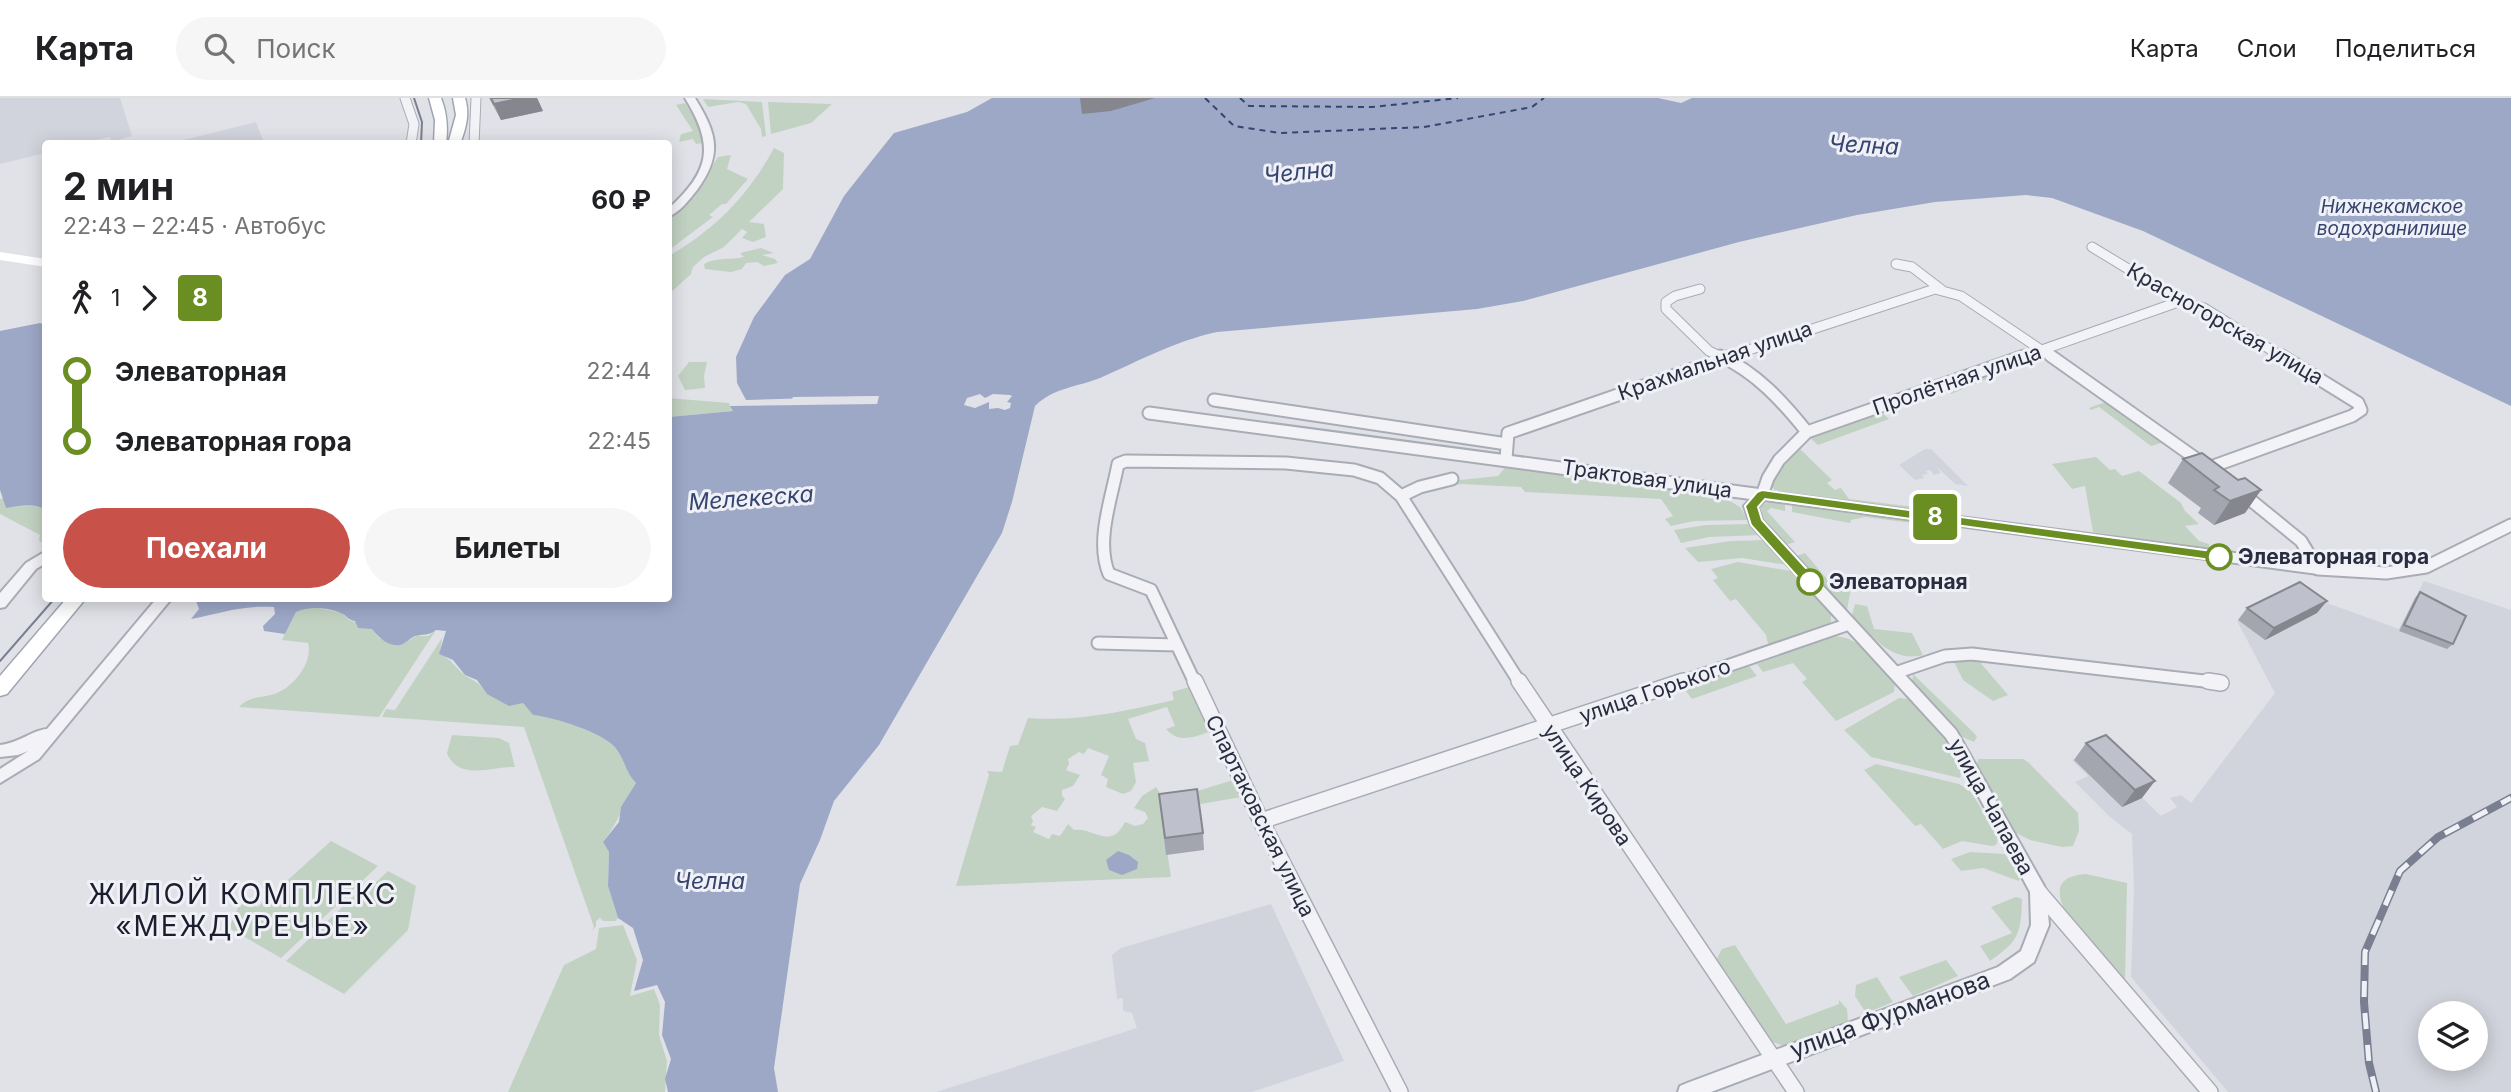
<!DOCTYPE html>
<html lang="ru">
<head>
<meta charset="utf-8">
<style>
	:root { --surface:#fff; --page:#f6f6f6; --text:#202124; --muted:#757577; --line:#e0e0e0; --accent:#c8514a }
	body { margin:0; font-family:Inter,sans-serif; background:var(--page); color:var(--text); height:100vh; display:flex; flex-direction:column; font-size:26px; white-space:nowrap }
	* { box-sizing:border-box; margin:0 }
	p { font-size:23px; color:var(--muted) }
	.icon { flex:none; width:38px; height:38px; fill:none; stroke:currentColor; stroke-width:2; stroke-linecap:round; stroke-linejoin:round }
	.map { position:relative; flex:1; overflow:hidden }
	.details { position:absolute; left:42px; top:42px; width:630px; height:462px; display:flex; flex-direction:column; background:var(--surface); border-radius:7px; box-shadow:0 4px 18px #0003 }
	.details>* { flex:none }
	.badge { padding:0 14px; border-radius:5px; font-size:24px; line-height:46px }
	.fabs { position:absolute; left:2418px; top:903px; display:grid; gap:14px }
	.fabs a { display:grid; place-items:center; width:70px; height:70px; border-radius:50%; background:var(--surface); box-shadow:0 4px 18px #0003; font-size:35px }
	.map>.badge { position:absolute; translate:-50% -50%; box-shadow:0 0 0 4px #fff }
	.legs { display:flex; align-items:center; gap:10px; height:77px; padding:0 21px; font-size:23px }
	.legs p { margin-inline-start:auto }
	.head { display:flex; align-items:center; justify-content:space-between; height:119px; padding:0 21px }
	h1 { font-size:38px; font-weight:700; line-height:52px }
	.action { display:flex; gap:14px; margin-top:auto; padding:14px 21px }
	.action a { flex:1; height:80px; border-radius:42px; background:var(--accent); color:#fff; font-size:28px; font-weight:700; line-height:80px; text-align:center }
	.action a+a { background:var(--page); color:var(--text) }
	ul { padding:0 21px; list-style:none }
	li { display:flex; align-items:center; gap:24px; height:70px; font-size:26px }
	li i { display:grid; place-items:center; width:10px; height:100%; margin:0 9px; background:currentColor }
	li i::after { content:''; width:18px; height:18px; margin:-9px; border:5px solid; border-radius:50%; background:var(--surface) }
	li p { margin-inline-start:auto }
	li:first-child i { background:linear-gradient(#0000 50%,currentColor 0) }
	li:last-child i { background:linear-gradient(currentColor 50%,#0000 0) }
	header { display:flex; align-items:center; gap:42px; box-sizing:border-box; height:98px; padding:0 35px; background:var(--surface); border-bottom:2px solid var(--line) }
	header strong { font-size:33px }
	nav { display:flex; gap:38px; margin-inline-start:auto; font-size:24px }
	.search { width:490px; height:63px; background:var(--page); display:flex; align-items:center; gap:18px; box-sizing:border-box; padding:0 24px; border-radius:38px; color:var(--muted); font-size:26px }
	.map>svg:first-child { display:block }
</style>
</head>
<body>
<header>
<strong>Карта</strong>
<div class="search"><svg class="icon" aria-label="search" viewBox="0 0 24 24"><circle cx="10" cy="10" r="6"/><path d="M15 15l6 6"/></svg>Поиск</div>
<nav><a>Карта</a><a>Слои</a><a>Поделиться</a></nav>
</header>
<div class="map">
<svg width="2511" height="994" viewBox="0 0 2511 994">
	<rect width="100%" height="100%" fill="#e0e2e8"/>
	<path fill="#d2d4dd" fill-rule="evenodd" d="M0,0H120L132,38L111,44L110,39L83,45L46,46L45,55L0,66Z
		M256,24L264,45H170L200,38Z
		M1925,351H1931L1968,388L1955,386L1937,369L1941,375L1934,377L1930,372L1926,373L1928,376L1922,377L1924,380L1915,382L1899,367Z
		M2424,483L2511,512V994H2228L2131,879L2134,790L2132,736L2110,719L2075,684L2088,678L2072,662L2093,652L2161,718L2177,709L2170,700L2181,697L2191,705L2275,595L2237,523L2262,510L2316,501L2399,531ZM2431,915H2476V961H2431Z
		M1271,806L1344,963L1252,994H936L1137,930L1132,915L1123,913V900L1117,901L1112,857L1121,850Z"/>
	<path fill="#c2d2c2" d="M703,1L762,4L766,38L762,39L761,31L746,6L738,4L708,9Z
		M768,4L832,6L811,25L771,36Z
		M685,5L698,25L704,45L696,46L693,41L679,44L681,36L693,33L676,7Z
		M774,50L784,55L783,91L749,124L764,126L766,139L753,144L742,140L747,134L742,131L724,149L704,159L693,169L691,176L669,196V158C715,131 748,98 774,50Z
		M731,57L727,71L748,81L726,106H722L709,117L713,119L669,152V118L695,94L718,59Z
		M761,150L774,155L762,157L775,161L778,165L764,168L757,164L746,165L742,171L731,174L705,171L704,166C715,159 731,162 744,159L740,155Z
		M2034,259L2049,261L2016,269L1951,296L1946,291Z
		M689,264H707L704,278L705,290L685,292L678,278Z
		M668,300L729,305L733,313L669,319Z
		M2108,303L2164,344L2151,348L2099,309L2091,312L2089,310Z
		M1880,313L1889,321L1818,347L1809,339Z
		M1798,349L1832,382L1827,385L1835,392L1841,390L1849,401L1915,409V411L1820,402L1775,392L1770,387Z
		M2096,359L2110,372L2115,371L2122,378L2139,373L2181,405L2185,413L2199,426L2185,428L2199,443L2209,446V452L2093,434L2085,388L2072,391L2052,366Z
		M1508,366L1718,396L1740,409L1748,422L1694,423L1671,428L1665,421L1673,418L1661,401L1525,394L1521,389L1461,386L1417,396L1421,391L1460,382L1498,378Z
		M4,400L6,410C19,408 35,404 45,412V449L41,448L43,446L39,442L40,437L0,416V401Z
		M1772,402H1781L1785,406V413L1771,410L1767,413L1795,444L1786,447L1763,422L1761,408Z
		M1796,404L1924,423L1927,431H1921L1920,426L1865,419L1851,422L1850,425L1792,414V406Z
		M1751,426L1761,437L1709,439L1681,445L1674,432L1706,427Z
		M1766,442L1787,467L1742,460L1698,464L1685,450L1731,443Z
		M1805,455L1826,480L1847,484L1851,491L1847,512L1797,458Z
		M1738,464L1791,473L1809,496L1812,495L1831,515V525L1749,555L1746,553L1768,546L1766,537L1736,501L1730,503L1713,482L1718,480L1711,471Z
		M1855,506L1867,508L1874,531L1912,535L1923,557C1891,565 1872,538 1852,517Z
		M310,508L342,515L349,522L372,531L379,540L401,547L416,538H428L436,532L379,619L239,609C251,596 265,601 279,594C296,586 313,563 308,545L282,542L296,514Z
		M1835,538C1863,540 1878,565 1895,585L1894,594L1836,623L1802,584L1807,581L1793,565L1763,574L1757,566Z
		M442,540L440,556C453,562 456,571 466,578C478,585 479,585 487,596L523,605L533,617C552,619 607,635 617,652C625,663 626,675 636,685C623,706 619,724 603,744L609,754L608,788L618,820L616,823H603L600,820L596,823V828L592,833L594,829L524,629L382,619L386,611L395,612Z
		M1974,559L2011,566L1979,563L2008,597L1993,603L1963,582L1954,564L1956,561Z
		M1749,568L1757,578L1692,601L1685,592Z
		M1913,576L1974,635L1977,639L1974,644L1958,637L1912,584Z
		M1189,589L1211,633C1195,639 1179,646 1166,631L1175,628L1167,609L1128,621L1136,641L1145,645L1149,663L1133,665L1136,684L1131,693L1123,696L1106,689L1108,681L1101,677L1109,658L1088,650L1084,656L1079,654L1068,661L1069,666L1066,672L1080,677L1073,688L1062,692V698L1065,701L1057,713L1042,709L1031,718L1033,723L1031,727L1036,729L1033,734L1049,741L1052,736L1060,738L1068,726L1074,732C1096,730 1110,753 1125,724L1135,728L1143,726L1148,720L1145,714L1134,710L1142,698L1156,689L1165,703L1233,682L1241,699L1161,713L1171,779L956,788L989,677L987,673L1002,674L1010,648L1018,647L1028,620C1079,624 1125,613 1174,602L1172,594Z
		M1899,600L1910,601C1923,616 1968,660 1960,680L1871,659L1844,632Z
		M452,637L499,640L509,645L515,669C494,668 458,684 447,655Z
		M1978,661H2023L2028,664L2078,715L2079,733L2073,748L2062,749L2030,742L2016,735L1977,667Z
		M1876,666L1959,686L1971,694L1999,739L1996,747L1992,748L1962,743L1943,751L1921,726L1915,728L1864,672Z
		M331,743L378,768L281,860L229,830L238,810L246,802L258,809Z
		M1970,754L2005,756L2020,780L2019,783L1983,770L1961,773L1951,761Z
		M388,773L416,788L408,832L344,896L286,863L359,793L372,788Z
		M2086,776L2127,785L2125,884L2069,820C2055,796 2054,778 2086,776Z
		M2016,799L2022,801C2021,836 2019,843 1990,863L1980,848L2012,835L1991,809Z
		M623,827L637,862L630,898L654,891L660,907L659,937L667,963L665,994H508L564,867L596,851L599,830Z
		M1735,847L1786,926L1839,906V902L1847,911L1848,923L1784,948L1773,944L1718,865L1717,860L1722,851Z
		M1946,862L1958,878L1913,898L1899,879Z
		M1877,879L1893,904L1866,915L1855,898L1856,887Z"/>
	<path fill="#9da8c7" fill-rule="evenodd" d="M992,0H1658L1681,5L1692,0H2511V308L2143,133L2052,100L2026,97L1935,104L1857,117L1739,144L1523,203L1477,211L1217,234C1175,243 1139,263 1100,280C1077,289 1053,290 1035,308L1012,404L1002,435L879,647L834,703L820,742L800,786L774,970L778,994H668L665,981L671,961L662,937L665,904L657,887L634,893L643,862L633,830L618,820L608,788L609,754L603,744L619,724L621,709L636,685C626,675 625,663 617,652C607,635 552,619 533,617L523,605L509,608L487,596L477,582L465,577L453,562L439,556L446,533L436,532C428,538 424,536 415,538C410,540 405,546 400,547C388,549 378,539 372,531L358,530L355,523C347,522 347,517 341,515C326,509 309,508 296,514L285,536L264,533L263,528L275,516L274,509C241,507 222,515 191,521L199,511L195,500H668L669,319L733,313L730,308L745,306H877L878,298L746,302L737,285L736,259L754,219L785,177L810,161L844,98L874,60L894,35L967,14ZM980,296L985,300L993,296L1010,297L1012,298L1007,304L1011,305L1010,310L1005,312L998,310L989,311V304L975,310L964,307L967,300Z
		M40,225L45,227V412C35,404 18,408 6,410L0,392V233Z
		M1118,753L1129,757L1138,764L1137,771L1122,777L1109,772L1106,762Z"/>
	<path fill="#e0e2e8" d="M879,298L877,306L730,308L729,305L792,301L793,299Z"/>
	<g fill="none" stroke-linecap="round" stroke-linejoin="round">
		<path stroke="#354471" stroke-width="2" stroke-dasharray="6 5" stroke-linecap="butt" d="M1205,0L1234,28L1280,35L1424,29L1532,9L1544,0
			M1240,0L1249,8L1372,9L1458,0"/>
		<defs>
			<path id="minor-far2" d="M405,0L414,26L411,46
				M474,46L476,0
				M2092,149L2181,203L2204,210L2284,260
				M1896,166L1912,169L1942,192
				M1700,191L1675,198L1666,204V211L1709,253L1724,260
				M1724,260L1935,191L1961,198L2053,260
				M2019,260L2181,203"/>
			<path id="minor-far1" d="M1720,258C1756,274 1783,304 1807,334
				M2051,258L2205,367
				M1214,302L1507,346
				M1149,315L1762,397L1768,380L1779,362L1807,334L2024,258
				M1506,361L1508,335L1730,258
				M2208,370L2352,318L2361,312L2358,305L2282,258
				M2242,395L2301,443L2318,471L2386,475L2426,469L2511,427
				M1401,398L1420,389L1452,381
				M1098,545L1177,547
				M1895,575L1945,558L1972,556L2221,585
				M1195,585L1151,492L1109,476C1095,443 1112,399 1118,366L1126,363L1286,365L1354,372L1380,380L1401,398L1520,585
				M1678,585L1849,526"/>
			<path id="minor" d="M1195,583L1261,723L1400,994
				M1519,583L1796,994
				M2208,583L2221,585
				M1261,723L1683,583
				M2038,793L2210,994"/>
			<path id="tertiary" d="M685,0H695C717,36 723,56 697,92C689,102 680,114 668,119V111C711,73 714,47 685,0Z
				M1762,393L2318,466L2325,471L2318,476L1765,402L1758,409L1762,422L1956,632L2044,788L2046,793L2049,827L2034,864L2010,881L1711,994H1678L1680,988L1687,985L1998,869L2021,853L2031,827L2030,794L1956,656L1946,640L1751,427L1744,408L1757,394Z
				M46,453V465L36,471L5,509L0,510V495L26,465Z
				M157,500H172L39,661L0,685V671L28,653L18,657L0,659V647C20,645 32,632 47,631Z"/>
			<path id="primary" d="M429,0H441C447,15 448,29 446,46H434L435,22Z
				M453,0H465C470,16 466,30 460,46H448L456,17Z
				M67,500H86L7,596L0,598V578Z"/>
		</defs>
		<use href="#minor-far2" stroke="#a9acb5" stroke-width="11"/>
		<use href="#minor-far1" stroke="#a9acb5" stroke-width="15"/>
		<use href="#minor" stroke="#a9acb5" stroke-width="18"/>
		<use href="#tertiary" stroke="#a9acb5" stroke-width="4"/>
		<use href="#primary" stroke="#a0a4b4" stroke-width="3"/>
		<use href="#minor-far2" stroke="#f3f3f7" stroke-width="9"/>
		<use href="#minor-far1" stroke="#f3f3f7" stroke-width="11"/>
		<use href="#minor" stroke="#f3f3f7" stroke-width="15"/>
		<use href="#tertiary" fill="#f3f3f7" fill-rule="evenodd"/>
		<path fill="#fff" fill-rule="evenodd" d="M0,154L46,161V169L0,162Z"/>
		<use href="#primary" fill="#fff" fill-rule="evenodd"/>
		<path stroke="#7a7e91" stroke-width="2" d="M414,0L422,24L421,46
			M0,563L55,500"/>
		<defs>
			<path id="rail" d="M2376,994L2369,965L2364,904L2365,854L2400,773L2438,739L2511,700"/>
		</defs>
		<use href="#rail" stroke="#7a7e91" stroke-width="8"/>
		<use href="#rail" stroke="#f0f1f6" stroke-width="5" stroke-dasharray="16" stroke-linecap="butt"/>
	</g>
	<path fill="#a3a5af" d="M489,0H537L543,13L501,22Z
		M2183,361L2238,382L2261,392L2245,415L2214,427L2198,415L2201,410L2168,385Z
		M2420,494L2453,546L2447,551L2399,533L2415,500Z
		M2247,510L2317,515L2265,542L2238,522Z
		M2106,637L2142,700L2122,709L2074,662L2086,645Z
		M1159,696L1203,735L1204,752L1166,757Z"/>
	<path fill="#85868e" d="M522,0H537L543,13L501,22L494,6Z
		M1080,0H1155L1111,13L1082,16Z
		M2261,392L2245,415L2214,427L2230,403Z
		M2327,503L2317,515L2265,542L2274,530Z
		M2155,683L2142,700L2122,709L2135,692Z"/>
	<path fill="#bec0cb" stroke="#85868e" stroke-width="2" d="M491,0H522L494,6Z
		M2202,355L2238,382L2245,380L2261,392L2230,403L2214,392L2219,389L2183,361Z
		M2300,484L2327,503L2274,530L2247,510Z
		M2420,494L2466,518L2453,546L2404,527Z
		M2106,637L2155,683L2135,692L2086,645Z
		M1197,691L1203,735L1165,740L1159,696Z"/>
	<path fill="#6b8e23" stroke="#fff" stroke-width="2" d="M1762,392L2219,454L2225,459L2219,463L1765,401L1758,409L1762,422L1815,480V487H1805L1751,427L1745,408L1757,394Z"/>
	<g fill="#fff" stroke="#6b8e23" stroke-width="3.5">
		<circle cx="2219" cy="459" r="12"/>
		<circle cx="1810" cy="484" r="12"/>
	</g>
	<g text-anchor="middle" stroke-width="6" stroke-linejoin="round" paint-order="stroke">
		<g font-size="19" font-style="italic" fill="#354471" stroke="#f0f1f6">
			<text x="2392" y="115">Нижнекамское<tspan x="2392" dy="22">водохранилище</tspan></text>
		</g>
		<g font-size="21" fill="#292d3f" stroke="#f0f1f6">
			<text transform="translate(2225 226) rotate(30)" y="7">Красногорская улица</text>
			<text transform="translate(1715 263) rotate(-19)" y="7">Крахмальная улица</text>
			<text transform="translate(1957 282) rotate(-19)" y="7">Пролётная улица</text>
			<text transform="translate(1647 381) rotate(8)" y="7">Трактовая улица</text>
			<text transform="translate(1655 593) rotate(-19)" y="7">улица Горького</text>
			<text transform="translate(1587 687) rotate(56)" y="7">улица Кирова</text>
			<text transform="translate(1991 709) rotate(61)" y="7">улица Чапаева</text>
			<text transform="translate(1260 718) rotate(64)" y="7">Спартаковская улица</text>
		</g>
		<g font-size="21" font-weight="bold" fill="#292d3f" stroke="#f0f1f6" text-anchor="start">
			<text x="2238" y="466">Элеваторная гора</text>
			<text x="1829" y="491">Элеваторная</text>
		</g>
		<g font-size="23" font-style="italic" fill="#354471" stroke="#f0f1f6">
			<text transform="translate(1864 47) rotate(3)" y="8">Челна</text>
			<text transform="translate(1299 74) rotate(-6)" y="8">Челна</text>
			<text transform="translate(751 400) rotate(-4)" y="8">Мелекеска</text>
			<text x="710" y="791">Челна</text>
		</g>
		<g font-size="24" fill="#292d3f" stroke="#f0f1f6">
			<text transform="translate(1890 917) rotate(-20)" y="8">улица Фурманова</text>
		</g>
		<g font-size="28" letter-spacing="2" fill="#1c1e30" stroke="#f0f1f6">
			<text x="243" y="806">ЖИЛОЙ КОМПЛЕКС<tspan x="243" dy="32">«МЕЖДУРЕЧЬЕ»</tspan></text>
		</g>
	</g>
</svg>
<div class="fabs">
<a><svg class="icon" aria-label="layers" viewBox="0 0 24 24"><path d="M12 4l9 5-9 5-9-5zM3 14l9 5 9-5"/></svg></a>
</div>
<b class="badge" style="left:1935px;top:419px;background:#6b8e23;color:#fff">8</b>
<section class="details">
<div class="head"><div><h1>2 мин</h1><p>22:43 – 22:45 · Автобус</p></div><b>60 ₽</b></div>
<div class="legs"><svg class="icon" aria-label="walk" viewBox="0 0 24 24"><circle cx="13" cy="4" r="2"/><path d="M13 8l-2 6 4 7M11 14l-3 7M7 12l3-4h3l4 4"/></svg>1<svg class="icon" aria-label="forward" viewBox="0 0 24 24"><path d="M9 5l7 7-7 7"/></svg><b class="badge" style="background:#6b8e23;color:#fff">8</b></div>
<ul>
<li><i style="color:#6b8e23"></i><b>Элеваторная</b><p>22:44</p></li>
<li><i style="color:#6b8e23"></i><b>Элеваторная гора</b><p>22:45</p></li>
</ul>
<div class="action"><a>Поехали</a><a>Билеты</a></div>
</section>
</div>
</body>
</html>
